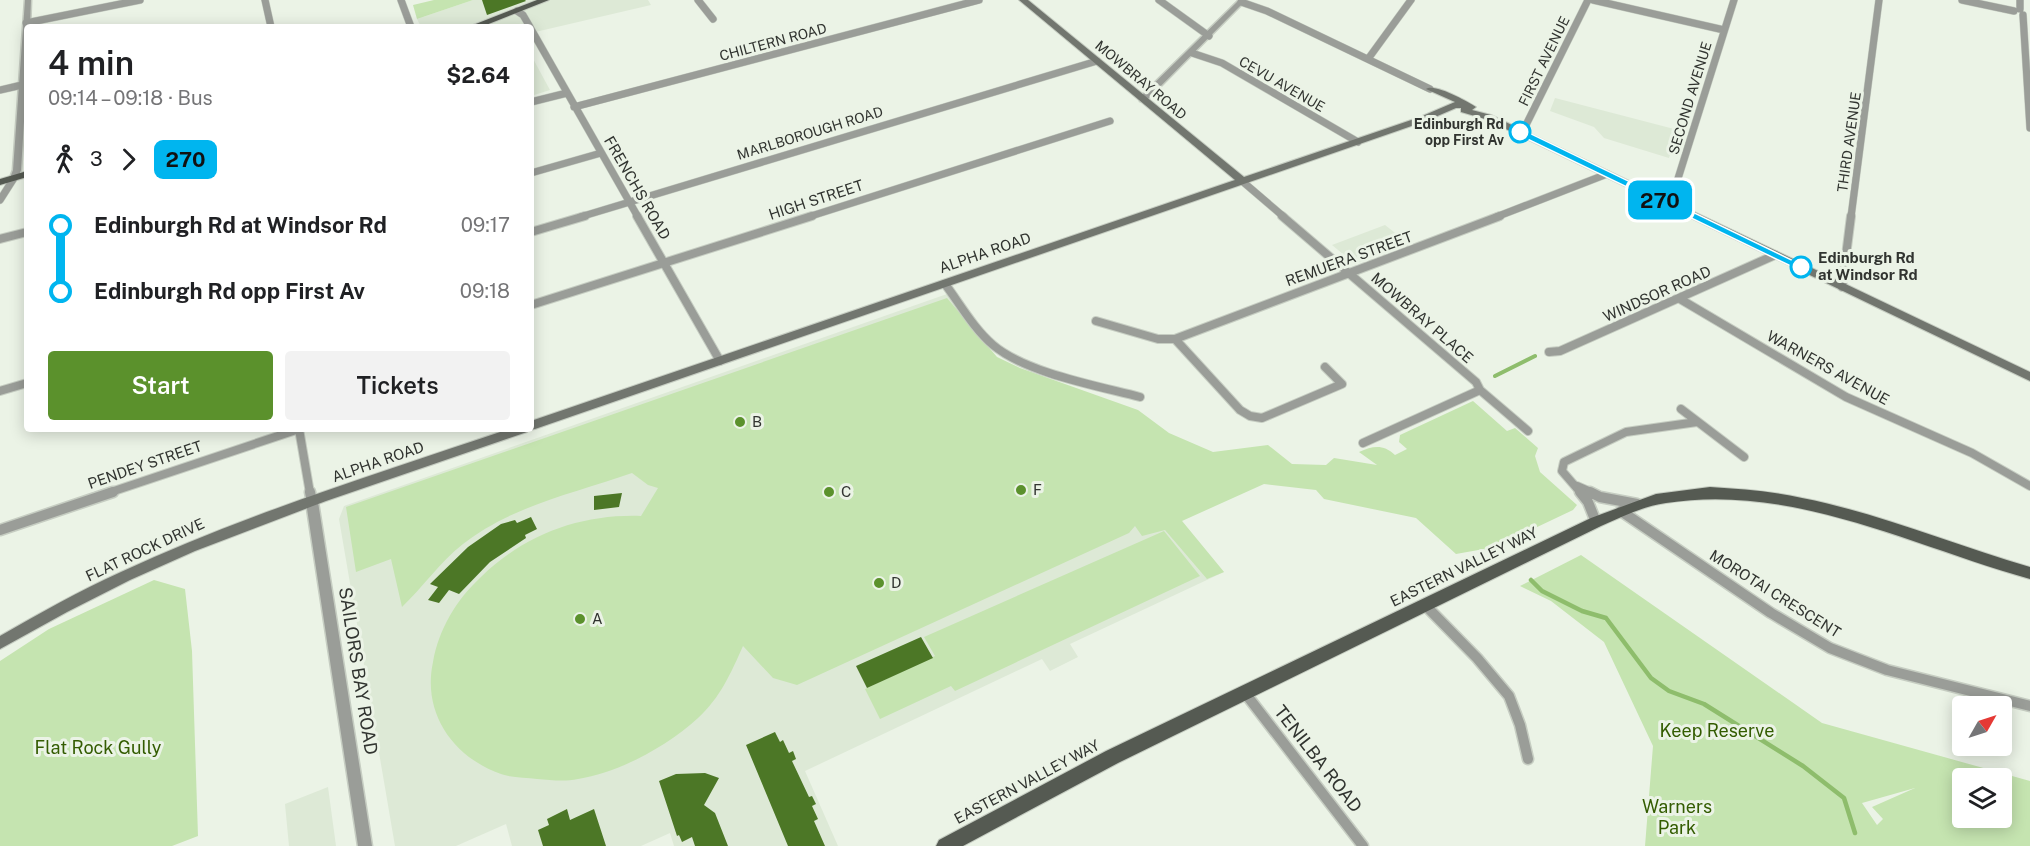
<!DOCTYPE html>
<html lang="en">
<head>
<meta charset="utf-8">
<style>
	:root { --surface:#fff; --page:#f2f2f2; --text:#202124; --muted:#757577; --accent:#5b912c }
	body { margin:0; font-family:"Public Sans",sans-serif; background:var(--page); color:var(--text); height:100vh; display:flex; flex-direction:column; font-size:22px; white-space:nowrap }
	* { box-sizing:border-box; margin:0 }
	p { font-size:20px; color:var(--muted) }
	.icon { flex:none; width:33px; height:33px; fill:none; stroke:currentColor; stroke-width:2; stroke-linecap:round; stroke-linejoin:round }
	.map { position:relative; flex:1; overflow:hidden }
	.sheet { position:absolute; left:24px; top:24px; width:510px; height:408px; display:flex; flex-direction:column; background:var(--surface); border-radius:6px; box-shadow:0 3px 15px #0003 }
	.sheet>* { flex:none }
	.badge { padding:0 12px; border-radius:9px; font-size:21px; line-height:39px }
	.needle { width:39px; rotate:51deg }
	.tools { position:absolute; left:1952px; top:696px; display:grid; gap:12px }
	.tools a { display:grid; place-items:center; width:60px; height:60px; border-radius:6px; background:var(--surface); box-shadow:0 3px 15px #0003; font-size:30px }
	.map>.badge { position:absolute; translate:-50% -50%; box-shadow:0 0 0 3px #fff }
	.legs { display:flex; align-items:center; gap:9px; height:66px; padding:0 24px; font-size:20px }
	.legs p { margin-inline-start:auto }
	.overview { display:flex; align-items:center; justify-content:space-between; height:102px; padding:0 24px }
	h1 { font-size:33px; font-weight:600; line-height:45px }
	.primary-button { display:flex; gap:12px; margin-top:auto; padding:12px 24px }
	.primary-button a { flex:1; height:69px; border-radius:6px; background:var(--accent); color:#fff; font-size:24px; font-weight:600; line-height:69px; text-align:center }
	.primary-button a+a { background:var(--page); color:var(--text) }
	ul { padding:0 24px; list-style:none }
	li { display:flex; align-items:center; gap:21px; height:66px; font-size:22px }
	li i { display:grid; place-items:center; width:9px; height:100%; margin:0 8px; background:currentColor }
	li i::after { content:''; width:15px; height:15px; margin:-8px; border:4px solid; border-radius:50%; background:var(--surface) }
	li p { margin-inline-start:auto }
	li:first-child i { background:linear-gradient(#0000 50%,currentColor 0) }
	li:last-child i { background:linear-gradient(currentColor 50%,#0000 0) }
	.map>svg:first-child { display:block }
</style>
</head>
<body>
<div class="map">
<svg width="2030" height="846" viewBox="0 0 2030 846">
	<rect width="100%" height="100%" fill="#ebf3e6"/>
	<path fill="#dde9d6" d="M473,0H648L651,5L531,33V27H421L417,19Z
		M531,55L550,90L531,96Z
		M1555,98L1678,130L1669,158L1604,138L1594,127L1550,111Z
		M1385,225L1408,243L1355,264L1332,245Z
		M947,294L996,361L1182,521L1224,572L1070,644L1078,657L1050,671L1042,659L805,771L838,846H674L670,833L641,846H512L506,824L456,846H395L339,519L344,506Z
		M328,787L336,846H289L285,804Z"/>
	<path fill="#c5e4b0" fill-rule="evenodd" d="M434,0H473L417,19L413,5Z
		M947,298L997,357L1020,368L1138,410L1169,433L1213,452L1268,445L1292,464L1326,465L1334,458L1377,465L1359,452C1373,446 1383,444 1395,455L1407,449L1399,442L1400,435L1473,401L1507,431L1515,428L1538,448L1535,456L1540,472L1577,505L1573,510L1487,551L1484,549L1456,554L1416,518L1324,499L1316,490L1264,484L1182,521L1224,572L1207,579L1165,530L1142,536L1135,526L1129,533L797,685L773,678L743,646C731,673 720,698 698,718C666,747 620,772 578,779C564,782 551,780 537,779C526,777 512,778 501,774C453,757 422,713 433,662C439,629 456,600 481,577C525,534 581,514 641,516L658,488L648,485L632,473C575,493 511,506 463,544C439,563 423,587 402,607L391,559L356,572L346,507Z
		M1164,531L1200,576L955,691L951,686L880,719L865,689L935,656L924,637Z
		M1581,555L1822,723L2030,781V846H1645L1653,746L1604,642L1551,601L1520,586ZM1962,778H2001V818H1962ZM1915,788L1872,807L1883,819L1877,825L1862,803Z
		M154,580L185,589L192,651L198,836L172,846H0V661L49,629Z"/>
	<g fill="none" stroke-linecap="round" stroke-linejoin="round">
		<path stroke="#8ebd6c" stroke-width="4" d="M1495,376L1535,356"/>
		<path stroke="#8ebd6c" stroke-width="4.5" d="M1531,580L1542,591L1582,611L1606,618L1651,678L1669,691L1704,704L1803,766L1844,798L1855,833"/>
	</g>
	<path fill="#4c7726" d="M482,0H525L526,1L487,15Z
		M622,493L619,507L594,510V496Z
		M531,517L537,529L525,535L526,538L490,562L459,594L449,590L439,603L428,600L438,587L430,584L468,547L501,524L515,520L517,523Z
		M921,637L933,658L867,688L856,666Z
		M775,732L780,742L783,740L789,753L793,751L796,759L792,761L809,797L812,796L816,804L812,806L818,819L814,821L825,846H788L746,745Z
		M705,773L719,778L704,805L715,813L728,846H695L692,837L682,842L679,835L677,836L659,781L676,774Z
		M567,809L570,820L594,809L606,846H543L538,830L549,825L547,819Z"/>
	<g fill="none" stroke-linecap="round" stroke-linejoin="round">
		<defs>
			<path id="minor-far2" d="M265,0L271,27
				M401,0L411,27
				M698,0L713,19
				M1159,0L1209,36
				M1593,0L1724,30
				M1962,0L2014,11
				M2020,0V9
				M1241,2L1267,11L1430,89
				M517,11L523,15L530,27
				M2023,15L2030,128
				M26,23L140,0
				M531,29L638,217
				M1192,53L1222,63L1358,142
				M1368,59L1411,0
				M0,90L22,85
				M531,102L567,93
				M574,107L979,0
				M1522,133L1588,0
				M531,173L601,153
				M1242,181L1284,217
				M0,200L14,178
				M1670,204L1734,0
				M580,217L1097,61
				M808,217L1110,121
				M1496,217L1607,174
				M1851,217L1879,0"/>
			<path id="minor-far1" d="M637,216L720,361
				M1282,216L1476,382L1480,390L1528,431
				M531,232L585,216
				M0,239L27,232
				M945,284C960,304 974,329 993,345C1026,373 1098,386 1140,397
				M1842,287L1851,216
				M1680,299L1846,397L1972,453L2030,486
				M531,305L812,216
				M1096,321L1158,339H1175L1500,216
				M1175,339L1240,410L1250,416L1262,418L1342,384L1325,367
				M1549,352L1560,351L1775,255
				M0,391L27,383
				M1681,409L1744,457
				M299,429L310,493
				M1363,443L1480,390
				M1577,486L1593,493
				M108,493L299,429
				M1581,493L1562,471L1564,462L1626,432L1697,422"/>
			<path id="minor" d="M310,492L312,502
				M1580,492L1588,502L1596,522
				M1590,492L1600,497L1637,504
				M1621,511L1771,613L1830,648L1887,670L2030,706
				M0,530L113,492
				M1426,606L1477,658L1509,696L1520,725L1528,759
				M1245,693L1363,846"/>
			<path id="tertiary" d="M25,0H31L30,27H27V73L21,170L18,178L14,181L10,178L13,170Z
				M1239,0H1246L1146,101H1140V97Z
				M312,498L316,499L318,502L372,846H358L306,502L308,499Z"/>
			<path id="secondary" d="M1019,0H1028L1244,177L1420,117L1455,102L1426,89C1435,83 1468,102 1476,107L1472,110L1491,115L2030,372V381L1485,119L1461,112V108H1456L1426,121L535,429L529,430L527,432L326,501L195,551L130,580L67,612L0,649V636C40,613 79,591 121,572C246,514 379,473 509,429H531V421L1235,180Z"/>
			<path id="primary" d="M537,0H549L481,27H468Z
				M27,171V177L0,185V179Z
				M1710,487C1741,489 1771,491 1802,498C1879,513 1954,545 2030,567V579C1912,546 1791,483 1666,503C1643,506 1622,517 1601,526L1118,763L963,846H936L939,840L1106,751L1591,518L1656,494Z"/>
		</defs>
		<use href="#minor-far2" stroke="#c6cdc2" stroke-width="8"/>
		<use href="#minor-far1" stroke="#c6cdc2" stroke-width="10"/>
		<use href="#minor" stroke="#c6cdc2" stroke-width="13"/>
		<use href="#tertiary" stroke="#c6cdc2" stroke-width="3"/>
		<use href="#secondary" stroke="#c6cdc2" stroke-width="2"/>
		<use href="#primary" stroke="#c6cdc2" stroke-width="2"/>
		<use href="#minor-far2" stroke="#9a9d98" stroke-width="7"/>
		<use href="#minor-far1" stroke="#9a9d98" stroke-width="8"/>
		<use href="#minor" stroke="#9a9d98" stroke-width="10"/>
		<use href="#tertiary" fill="#9a9d98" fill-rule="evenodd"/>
		<use href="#secondary" fill="#72766f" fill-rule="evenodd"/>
		<use href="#primary" fill="#555a52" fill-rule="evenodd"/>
	</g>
	<path fill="#00b5ef" stroke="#fff" stroke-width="1.5" d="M1517,130H1523L1806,267L1801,270L1797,269L1517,134Z"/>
	<g fill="#fff" stroke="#00b5ef" stroke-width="3">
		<circle cx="1520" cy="132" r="10"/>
		<circle cx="1801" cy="267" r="10"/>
	</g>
	<g fill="#5b912c" stroke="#ebf3e6" stroke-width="2">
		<circle cx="740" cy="422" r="6"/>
		<circle cx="1021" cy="490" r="6"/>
		<circle cx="829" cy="492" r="6"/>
		<circle cx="879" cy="583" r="6"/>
		<circle cx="580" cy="619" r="6"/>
	</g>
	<g text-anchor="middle" stroke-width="6" stroke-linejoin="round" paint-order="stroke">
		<g font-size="14" fill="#313430" stroke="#ebf3e6">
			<text transform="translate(773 42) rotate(-15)" y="5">CHILTERN ROAD</text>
			<text transform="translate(1544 61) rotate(-64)" y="5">FIRST AVENUE</text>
			<text transform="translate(1141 80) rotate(40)" y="5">MOWBRAY ROAD</text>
			<text transform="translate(1282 84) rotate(30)" y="5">CEVU AVENUE</text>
			<text transform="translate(1690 98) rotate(-73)" y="5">SECOND AVENUE</text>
			<text transform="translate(810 133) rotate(-17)" y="5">MARLBOROUGH ROAD</text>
			<text transform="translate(1849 142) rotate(-82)" y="5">THIRD AVENUE</text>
		</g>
		<g font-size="14" font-weight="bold" fill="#313430" stroke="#ebf3e6" text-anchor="end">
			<text x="1504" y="129">Edinburgh Rd<tspan x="1504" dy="16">opp First Av</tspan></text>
		</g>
		<g font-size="15" fill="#313430" stroke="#ebf3e6">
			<text transform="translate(637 188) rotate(60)" y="5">FRENCHS ROAD</text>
			<text transform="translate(816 200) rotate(-18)" y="5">HIGH STREET</text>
			<text transform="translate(985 253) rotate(-19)" y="5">ALPHA ROAD</text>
			<text transform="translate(1349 259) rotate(-20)" y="5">REMUERA STREET</text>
			<text transform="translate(1657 294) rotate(-24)" y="5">WINDSOR ROAD</text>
			<text transform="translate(1422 318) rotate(41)" y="5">MOWBRAY PLACE</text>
			<text transform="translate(1828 368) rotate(29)" y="5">WARNERS AVENUE</text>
			<text transform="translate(378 462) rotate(-19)" y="5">ALPHA ROAD</text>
			<text transform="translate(145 465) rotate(-19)" y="5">PENDEY STREET</text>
			<text transform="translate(145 550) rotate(-25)" y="5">FLAT ROCK DRIVE</text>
			<text transform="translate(1464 567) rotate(-26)" y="5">EASTERN VALLEY WAY</text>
			<text transform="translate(1775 594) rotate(32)" y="5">MOROTAI CRESCENT</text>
			<text transform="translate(1027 782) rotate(-28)" y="5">EASTERN VALLEY WAY</text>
		</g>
		<g font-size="15" font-weight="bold" fill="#313430" stroke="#ebf3e6" text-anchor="start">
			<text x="1818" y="263">Edinburgh Rd<tspan x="1818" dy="17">at Windsor Rd</tspan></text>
		</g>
		<g font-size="15" fill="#313430" stroke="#ebf3e6" text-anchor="start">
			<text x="752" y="427">B</text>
			<text x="1033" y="495">F</text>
			<text x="841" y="497">C</text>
			<text x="891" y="588">D</text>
			<text x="592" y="624">A</text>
		</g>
		<g font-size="18" fill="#313430" stroke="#ebf3e6">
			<text transform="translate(358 671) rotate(81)" y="6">SAILORS BAY ROAD</text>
			<text transform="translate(1318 759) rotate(52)" y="6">TENILBA ROAD</text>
		</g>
		<g font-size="18" fill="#335c01" stroke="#ebf3e6">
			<text x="1717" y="737">Keep Reserve</text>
			<text x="98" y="754">Flat Rock Gully</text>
			<text x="1677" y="813">Warners<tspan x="1677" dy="21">Park</tspan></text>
		</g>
	</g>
</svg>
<div class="tools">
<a><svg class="needle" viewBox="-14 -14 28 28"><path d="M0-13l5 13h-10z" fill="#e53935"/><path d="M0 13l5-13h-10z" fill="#757577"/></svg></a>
<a><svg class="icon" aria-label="layers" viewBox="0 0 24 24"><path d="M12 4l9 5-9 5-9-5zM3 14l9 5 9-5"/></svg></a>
</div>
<b class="badge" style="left:1660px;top:200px;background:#00b5ef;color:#111">270</b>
<section class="sheet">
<div class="overview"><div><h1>4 min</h1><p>09:14 – 09:18 · Bus</p></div><b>$2.64</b></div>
<div class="legs"><svg class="icon" aria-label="walk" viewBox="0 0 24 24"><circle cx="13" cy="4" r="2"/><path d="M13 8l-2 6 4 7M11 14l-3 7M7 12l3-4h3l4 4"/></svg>3<svg class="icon" aria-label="forward" viewBox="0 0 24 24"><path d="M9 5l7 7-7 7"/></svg><b class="badge" style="background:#00b5ef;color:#111">270</b></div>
<ul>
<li><i style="color:#00b5ef"></i><b>Edinburgh Rd at Windsor Rd</b><p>09:17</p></li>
<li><i style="color:#00b5ef"></i><b>Edinburgh Rd opp First Av</b><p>09:18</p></li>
</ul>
<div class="primary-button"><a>Start</a><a>Tickets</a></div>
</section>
</div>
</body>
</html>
